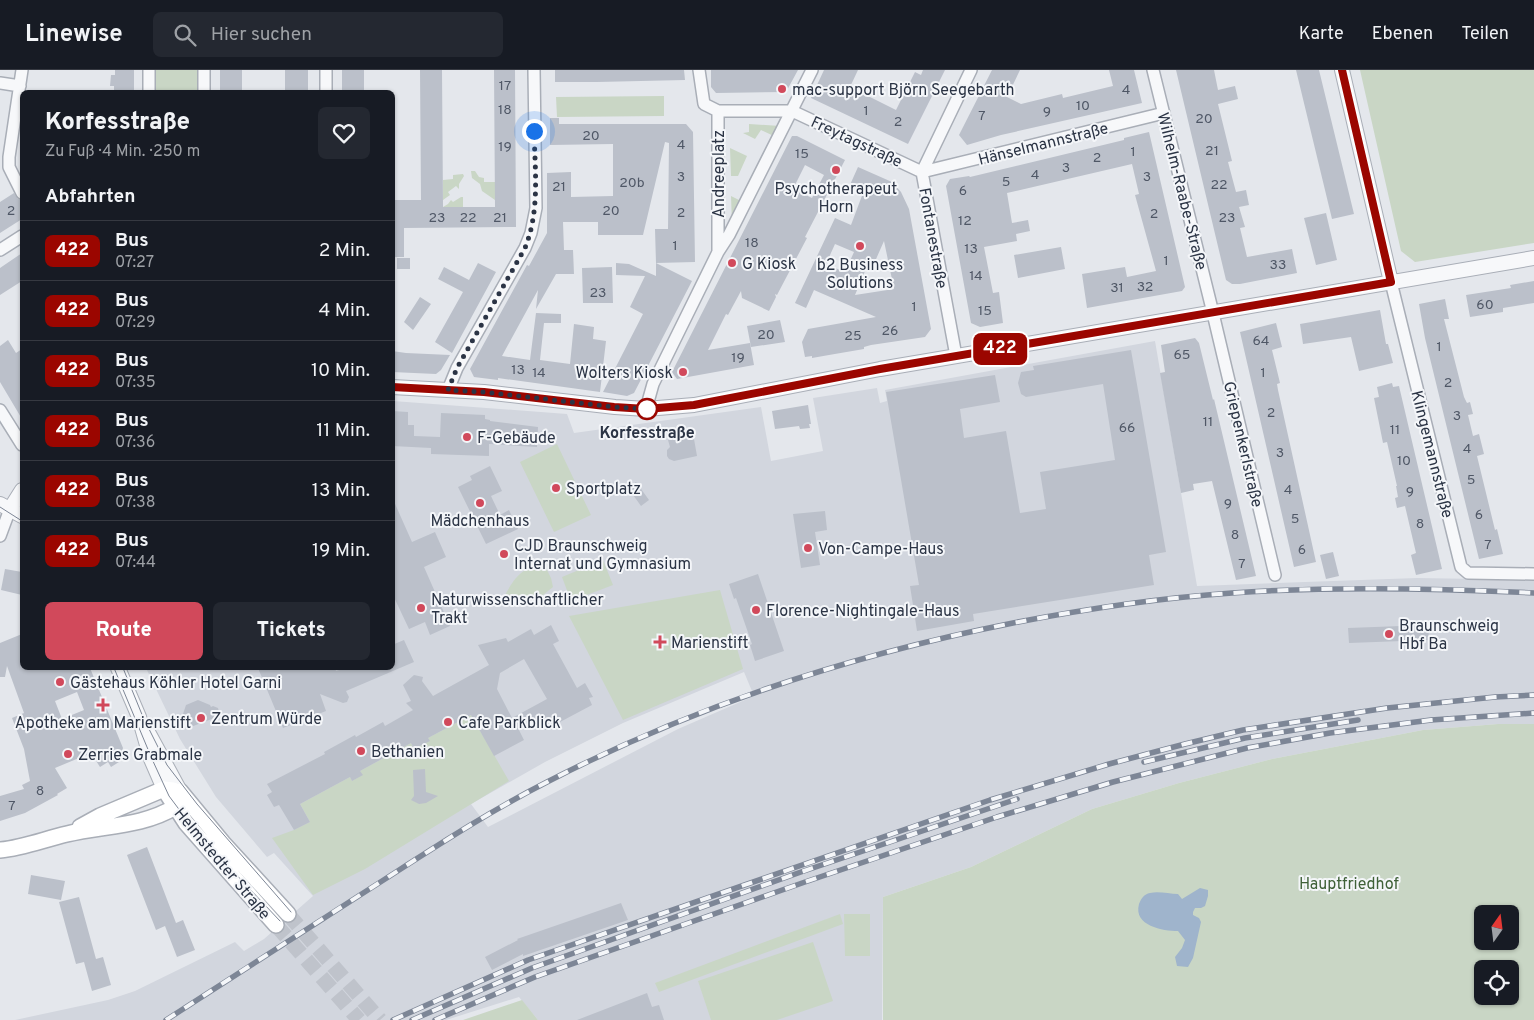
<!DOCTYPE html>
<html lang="de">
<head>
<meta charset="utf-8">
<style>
	:root { --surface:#171b24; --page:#242831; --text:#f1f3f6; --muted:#9ea1a6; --line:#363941; --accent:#d1495b }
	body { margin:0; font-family:Overpass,sans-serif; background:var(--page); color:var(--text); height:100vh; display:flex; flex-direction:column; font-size:19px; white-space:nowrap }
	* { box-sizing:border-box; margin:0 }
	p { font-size:16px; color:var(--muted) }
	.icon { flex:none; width:28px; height:28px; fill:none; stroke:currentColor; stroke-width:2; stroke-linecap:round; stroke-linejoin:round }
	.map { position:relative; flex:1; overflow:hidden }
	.details { position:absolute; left:20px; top:20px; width:375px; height:580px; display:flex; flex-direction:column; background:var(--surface); border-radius:8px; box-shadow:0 1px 4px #0004 }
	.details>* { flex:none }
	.badge { padding:0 10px; border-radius:8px; font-size:18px; line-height:32px }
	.needle { width:32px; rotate:14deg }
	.controls { position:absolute; left:1474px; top:835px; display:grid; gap:10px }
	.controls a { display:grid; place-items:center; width:45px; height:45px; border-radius:8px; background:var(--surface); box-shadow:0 1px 4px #0004; font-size:25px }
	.you { position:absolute; width:25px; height:25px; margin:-12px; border:4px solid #fff; border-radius:50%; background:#1a73e8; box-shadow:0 0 0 8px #1a73e833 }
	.map>.badge { position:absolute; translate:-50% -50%; box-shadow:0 0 0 2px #fff }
	h2 { padding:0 25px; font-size:19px; line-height:45px }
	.round { display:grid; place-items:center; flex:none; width:52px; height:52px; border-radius:8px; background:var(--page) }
	.headline { display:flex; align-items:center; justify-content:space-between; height:85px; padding:0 25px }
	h1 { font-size:24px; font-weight:800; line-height:38px }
	.cta { display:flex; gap:10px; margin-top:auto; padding:10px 25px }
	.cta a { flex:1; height:58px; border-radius:8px; background:var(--accent); color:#fff; font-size:20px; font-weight:800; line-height:58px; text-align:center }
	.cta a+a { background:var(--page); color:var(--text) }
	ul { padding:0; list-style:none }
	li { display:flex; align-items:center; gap:15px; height:60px; padding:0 25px; border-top:1px solid var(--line) }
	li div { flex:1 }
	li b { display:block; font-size:19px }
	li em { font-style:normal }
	li .badge { min-width:55px; font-weight:700; text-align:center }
	header { display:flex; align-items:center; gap:30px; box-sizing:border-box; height:70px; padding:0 25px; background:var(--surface); border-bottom:1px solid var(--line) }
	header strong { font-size:24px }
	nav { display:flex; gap:28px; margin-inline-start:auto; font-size:18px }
	.search { width:350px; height:45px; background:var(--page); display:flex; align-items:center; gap:12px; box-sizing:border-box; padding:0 18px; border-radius:8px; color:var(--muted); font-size:19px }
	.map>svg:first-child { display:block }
</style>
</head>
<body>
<header>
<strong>Linewise</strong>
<div class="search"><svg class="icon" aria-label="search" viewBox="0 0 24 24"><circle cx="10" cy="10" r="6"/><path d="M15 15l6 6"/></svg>Hier suchen</div>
<nav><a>Karte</a><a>Ebenen</a><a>Teilen</a></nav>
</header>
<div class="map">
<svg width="1534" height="950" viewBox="0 0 1534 950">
	<rect width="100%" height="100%" fill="#e4e7ec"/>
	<path fill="#d2d6de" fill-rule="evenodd" d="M1155,271L1197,516L1417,508L1534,510V654H1498L1423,660L1272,689L1179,713L1092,739L971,797L883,827L882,950H538L519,927L446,950H15L108,930L135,921L235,872L244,881L264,869L313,826L274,783L267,787L216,727L180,669L146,598H392L393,331L567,344L574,363L761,337L771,391L823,381L813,328L877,318L880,333L887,331L885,320ZM744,602L754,626L678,659L488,757L471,734L545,692L623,653Z"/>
	<path fill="#c9d6c5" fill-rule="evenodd" d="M149,0H204V22H149Z
		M1360,0H1534V173L1415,192L1401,181Z
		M664,26V46L557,47L556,27Z
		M749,54L780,56L776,67L761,60L755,69L743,63L749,62Z
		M730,78L747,86L738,106H731Z
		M471,101H475L479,107L484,108V112H495V130L482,121L480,114L472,108Z
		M463,104L464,106L459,114V119L456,116L448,122L450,125L443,130V110L453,109V105Z
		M731,126L743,132L732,154Z
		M461,127H463V137H443L448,134L451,130L453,132Z
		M557,374L591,445L554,462L520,392Z
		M603,490L613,515L571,531L562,507Z
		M539,496L546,498L551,508L553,517L543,525L509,529L505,525C513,511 521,497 539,496Z
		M720,520L743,599L623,650L569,546Z
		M471,645L509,711L365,799L313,825L272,768L294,760L310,752L300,734L350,707L352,711L362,705L360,701L411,673L414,679L429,671L428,668Z
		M1498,654H1534V950H883V827L971,797L1092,739L1179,713L1272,689L1423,660ZM1482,844H1510V871H1482ZM1482,899H1510V926H1482Z
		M840,844L843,854L659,922L655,913Z
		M844,844H870V886H845Z
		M813,872L833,931L777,950H711L698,911Z
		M522,930L538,950H463Z"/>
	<path fill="#9fb4cc" d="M1200,818L1208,820V826L1205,836L1201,838H1195L1193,842V845L1199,848L1201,852L1193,888L1188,897L1177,896L1175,887L1182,878L1185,870L1178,861C1163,861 1133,856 1139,834C1141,829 1144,824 1150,823C1159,821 1169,824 1178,824L1182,829Z"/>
	<path fill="#bbc0ca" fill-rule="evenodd" d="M115,0H134V22H114V16H110L111,5H115Z
		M220,0H242V22H220Z
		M285,0H308V22H285Z
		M342,0H364V22H342Z
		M420,0H442L443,137H495L494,0H515L516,157L404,158V187H392V130H421Z
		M555,0H684L685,10L597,12H555Z
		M711,0H798L786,22L716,23L711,17Z
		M824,0H858L850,17L896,40L915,2L921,5L923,0H945L908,74L811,28Z
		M992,0H1020L1007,27L1021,34L1062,24L1063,28L1113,16L1109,0H1134L1142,33L1001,65L967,75L959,65Z
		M1176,0H1214L1218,20L1235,16L1238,29L1218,34L1232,91L1228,92L1236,122L1246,120L1249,135L1239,137L1245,157L1240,158L1247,187L1292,179L1297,203L1240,214H1232L1226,210Z
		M1296,0H1319L1354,144L1332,149Z
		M550,48H559V54H686L693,62L695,192L656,193L655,159H668L669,73L665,72L643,165H598V152H563L564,180H573L574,204H556L536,239L538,220L502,286L530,290L536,243L561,244V253H544L540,290L570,294L574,254L594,257L593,269L606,271L600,322L498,308V310L474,307L470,299L527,195L529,196L547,163V103L571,102V127L613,126V74L550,75Z
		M1149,62L1185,217L1182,221L1087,238L1082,204L1125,197L1127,207L1156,201L1135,125L1139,124L1132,94L1007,123L1012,153L1028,150L1030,161L1016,164L1017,171L984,177L993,223L999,222L1003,253L980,257L971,253L946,116L950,109L969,106L970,107L1124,70V68Z
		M792,66H797L845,90L805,167L807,168L777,225L775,224L776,227L769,241L742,228L741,221L728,245L726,244L708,280L750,273L754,295L677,309L672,302ZM805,95L824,105L812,128L793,119Z
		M858,97L892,112L901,122L909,139L931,259L925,267L871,275L864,277V279L829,285L812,288V286L805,287L802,272L808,259L876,247L814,220L806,238L795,233L835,148L851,155L863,123L849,117ZM884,171L894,219L855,225L868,194L873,196ZM835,174L854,182L845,202L826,194Z
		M14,123L18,129L22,130V149L0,163V132Z
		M1326,143L1337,190L1316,195L1304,148Z
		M1061,177L1065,199L1018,208L1014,185Z
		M22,183V211L0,225V198Z
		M397,188H410V199H397Z
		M478,193L496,202L452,283L435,272L463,222L438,209L444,197L469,210Z
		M616,193L629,194L656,206V193L692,211L634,323L627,326L603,322L643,244L630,237L645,206L616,205Z
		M612,197L613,233H583L582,198Z
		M1534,211V233L1503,238V242L1470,247L1466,225L1511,218L1510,215Z
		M420,227L431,234L413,260L404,252Z
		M1445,229L1449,249H1444L1464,327L1467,333L1470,332L1473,344L1468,345L1473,366L1479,364L1484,384L1477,386L1495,460L1497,459L1503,484L1479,489L1425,268L1419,234Z
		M1380,240L1386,274H1388L1393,293L1359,301L1351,267L1303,274L1300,254Z
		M780,250L785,272L751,277L747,256Z
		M1276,253L1282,277L1272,280L1280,313L1277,314L1278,320L1316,492L1294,497L1240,262Z
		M1195,268L1199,273L1213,330L1214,329L1256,506L1236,510L1212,411L1193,414L1194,420L1181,423L1160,303L1165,302L1161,275Z
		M8,270L16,283L22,279V349L0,312V276Z
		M1131,280L1166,482L1149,485L1154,515L973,544L974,551L917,561L910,516L919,515L886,322L995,305L1000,332L960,339L964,368L1006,361L1020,443L1046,439L1040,402L1115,390L1103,314L1026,327L1021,324L1018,313L1021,302L1034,300L1033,296Z
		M392,281L406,283L450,285L441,300L436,304L392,302Z
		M1392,313L1393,317L1399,316L1442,499L1416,505L1411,485L1416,483L1405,436L1397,438L1395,428L1398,427L1396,416H1397L1387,372L1383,373L1374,328L1379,327L1377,317Z
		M808,335L811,354H809L810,358L800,359L799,356L775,359L772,341Z
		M392,341L408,342V355H414V366L440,367L441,343L485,345V349L490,350V351L538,357L537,377L489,374V386L431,384V378L392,376Z
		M687,365L688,370L694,369L697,386L674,391L669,389L667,386V380L670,377L668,370Z
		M490,396L502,421L491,426L500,445L509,440L518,459L486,474L458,417L472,410L470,406Z
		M636,412L649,430L641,436L628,418Z
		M392,427L412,472L435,462L446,487L424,497L450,556L430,565L425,552L409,559L392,523Z
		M825,441L827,460L815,462L820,495L801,498L793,444Z
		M1333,482L1339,506L1326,509L1320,485Z
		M5,499L22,502V525L1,520Z
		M758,504L784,581L755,591L750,575L752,574L736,528L734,529L729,514Z
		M551,555L559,571L553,574L577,618L585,613L593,627L589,628L592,635L545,660L539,649L518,658L524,670L494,686L471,645L428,668L430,671L414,679L411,673L360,701L363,705L352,711L350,707L300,734L310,752L294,760L279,735L274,737L267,725L272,722L267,714L325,684L324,682L355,665L356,667L383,652L385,656L413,640L406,633L411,631L403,615L414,605L423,607L422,611L433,626L489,595L478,575L506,568L508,572L531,559L534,565ZM524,589L547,629L512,648L497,619L500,603Z
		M1428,555L1429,570L1349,573L1348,558Z
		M22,564V598H90L123,678L119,692L111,697L108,692L100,697L91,683L55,698L67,718L57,724L58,725L25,743L0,751V726L24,719L22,715L30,711L24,679L12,648L24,643L7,596L5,607H0V573ZM77,622L84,640L62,649L55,631Z
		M404,570L414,592L346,621L349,627L347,632L343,633L320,624L326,641L283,658L258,598H335L336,601L346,598H392V575Z
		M198,630L210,635L211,637L213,636L218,638L219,642L217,647L188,658L183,644L186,635Z
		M425,699L426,722L438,726L426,733L419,734L411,730L414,726L413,700Z
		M147,777L176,853L183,850L195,880L177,887L165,856L156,860L127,785Z
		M31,805L65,811L61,830L28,824Z
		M79,827L96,889L103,887L111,915L92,921L84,892L76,894L59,832Z
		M621,833L628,850L523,886V884L492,900L485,887L518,870L517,869Z
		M647,923L652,937L659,935L664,950H577Z"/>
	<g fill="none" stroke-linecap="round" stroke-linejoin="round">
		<path stroke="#bfc3cb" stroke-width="15" stroke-dasharray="15 8" stroke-linecap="butt" d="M288,844L380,950
			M276,855L359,950"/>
		<defs>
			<path id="minor" d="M22,0L9,87V97L22,123
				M149,0V22
				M204,0V22
				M326,0V22
				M699,0L704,34L718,41H792L922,102
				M1153,0L1211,235L1275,505
				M0,13L20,16
				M718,41V182
				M922,102L1164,43
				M0,180L22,166
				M1391,212L1461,497L1468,503L1534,504
				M956,286L922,102L971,0
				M448,320L457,298L525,178L531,163L536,138L534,0
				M646,339L653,314L718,182L729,165L812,0
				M0,340L22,375
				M0,466L10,439"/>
			<path id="tertiary" d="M1342,0L1391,212
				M392,317L484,322L615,337L646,339L694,335L880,299L1534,188
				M0,434L22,446
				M10,439L22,420
				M118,598L139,647L151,689L164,719
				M148,662L180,721"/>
			<path id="secondary" d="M164,719L186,753L276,855
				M180,721L223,773L288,844
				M80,757L100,746L164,719L173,720
				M0,780C23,778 45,769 67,764C104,755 142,757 175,737L180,721"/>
		</defs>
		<use href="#minor" stroke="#a9aeb7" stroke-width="14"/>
		<use href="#tertiary" stroke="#a9aeb7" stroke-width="16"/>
		<use href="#secondary" stroke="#a9aeb7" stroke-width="18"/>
		<use href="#minor" stroke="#f7f8fa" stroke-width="11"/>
		<use href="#tertiary" stroke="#f7f8fa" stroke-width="14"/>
		<use href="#secondary" stroke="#fff" stroke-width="15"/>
		<path stroke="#7d8696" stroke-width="1" d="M0,437L22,451
			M114,598L152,689L169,726L184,746L214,781L280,851
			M123,598L143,647L167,695L197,734L291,842"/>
		<defs>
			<path id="rail" d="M1144,692L1245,668L1358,650
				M166,950C234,906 302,862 371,818C429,781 486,743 547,712C694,636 851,585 1013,553C1085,539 1159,528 1232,523C1333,516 1433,518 1534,523
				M393,950L528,890L990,730L1109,694L1185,674L1243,660L1387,638L1495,627L1534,625
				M412,950L532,898L801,802L1017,729
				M435,950L535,907L805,812L997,747L1113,712L1247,678L1330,663L1431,650L1534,643"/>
		</defs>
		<use href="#rail" stroke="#7d8696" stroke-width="5.5"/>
		<use href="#rail" stroke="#f4f6f9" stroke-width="4" stroke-dasharray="11" stroke-linecap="butt"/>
	</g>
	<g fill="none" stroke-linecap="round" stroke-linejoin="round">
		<defs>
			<path id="line" d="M392,317L484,322L614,337L646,339L694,335L880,299L1391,212L1342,0"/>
		</defs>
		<use href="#line" stroke="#fff" stroke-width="11"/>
		<use href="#line" stroke="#9b0600" stroke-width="8"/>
		<path stroke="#2b3445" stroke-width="5" stroke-dasharray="0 9" d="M534,61C535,100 540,141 525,178L457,298L448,320L484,322L614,337L647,339"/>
	</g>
	<g fill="#d1495b" stroke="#f4f6f9" stroke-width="2">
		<circle cx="782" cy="19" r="5"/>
		<circle cx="836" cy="100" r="5"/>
		<circle cx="860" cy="176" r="5"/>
		<circle cx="732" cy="193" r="5"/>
		<circle cx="683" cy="302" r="5"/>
		<circle cx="467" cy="367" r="5"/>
		<circle cx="556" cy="418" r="5"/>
		<circle cx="480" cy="433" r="5"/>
		<circle cx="808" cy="478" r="5"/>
		<circle cx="504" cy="484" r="5"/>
		<circle cx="421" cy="538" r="5"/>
		<circle cx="756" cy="540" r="5"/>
		<circle cx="1389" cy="564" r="5"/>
		<path d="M657.5 564.5h5v5h5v5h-5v5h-5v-5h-5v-5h5z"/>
		<circle cx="60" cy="612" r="5"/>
		<path d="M100.5 627.5h5v5h5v5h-5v5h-5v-5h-5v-5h5z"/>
		<circle cx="201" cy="648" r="5"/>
		<circle cx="448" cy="652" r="5"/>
		<circle cx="361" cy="681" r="5"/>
		<circle cx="68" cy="684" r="5"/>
	</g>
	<circle fill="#fff" stroke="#9b0600" stroke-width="2.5" cx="647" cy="339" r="10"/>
	<g text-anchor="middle" stroke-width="4" stroke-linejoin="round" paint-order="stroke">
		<g font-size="14" fill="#4f5766">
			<text x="505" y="20">17</text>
			<text x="1126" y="24">4</text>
			<text x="1083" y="40">10</text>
			<text x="505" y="44">18</text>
			<text x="866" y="45">1</text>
			<text x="1047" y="46">9</text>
			<text x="982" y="50">7</text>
			<text x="1204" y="53">20</text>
			<text x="898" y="56">2</text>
			<text x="591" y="70">20</text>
			<text x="681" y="79">4</text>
			<text x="505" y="81">19</text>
			<text x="1212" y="85">21</text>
			<text x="1133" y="86">1</text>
			<text x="802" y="88">15</text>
			<text x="1097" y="92">2</text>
			<text x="1066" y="102">3</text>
			<text x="1035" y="109">4</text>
			<text x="681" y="111">3</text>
			<text x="1147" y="111">3</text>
			<text x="1006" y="116">5</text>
			<text x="632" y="117">20b</text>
			<text x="1219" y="119">22</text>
			<text x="559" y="121">21</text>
			<text x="963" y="125">6</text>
			<text x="11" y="145">2</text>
			<text x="611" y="145">20</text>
			<text x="681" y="147">2</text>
			<text x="1154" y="148">2</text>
			<text x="437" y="152">23</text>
			<text x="468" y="152">22</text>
			<text x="500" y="152">21</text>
			<text x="1227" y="152">23</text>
			<text x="965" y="155">12</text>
			<text x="752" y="177">18</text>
			<text x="675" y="180">1</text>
			<text x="971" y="183">13</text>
			<text x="1166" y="195">1</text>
			<text x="1278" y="199">33</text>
			<text x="976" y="210">14</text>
			<text x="1145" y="221">32</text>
			<text x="1117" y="222">31</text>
			<text x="598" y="227">23</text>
			<text x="1485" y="239">60</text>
			<text x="914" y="241">1</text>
			<text x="985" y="245">15</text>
			<text x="890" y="265">26</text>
			<text x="766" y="269">20</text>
			<text x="853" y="270">25</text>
			<text x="1261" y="275">64</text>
			<text x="1439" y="281">1</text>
			<text x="1182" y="289">65</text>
			<text x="738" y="292">19</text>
			<text x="518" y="304">13</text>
			<text x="539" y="307">14</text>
			<text x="1263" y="307">1</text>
			<text x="1448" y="317">2</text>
			<text x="1271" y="347">2</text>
			<text x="1457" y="350">3</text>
			<text x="1208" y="356">11</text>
			<text x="1127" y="362">66</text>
			<text x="1395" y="364">11</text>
			<text x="1467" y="383">4</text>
			<text x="1280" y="387">3</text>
			<text x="1404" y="395">10</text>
			<text x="1471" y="414">5</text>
			<text x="1288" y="424">4</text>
			<text x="1410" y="426">9</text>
			<text x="1228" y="438">9</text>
			<text x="1479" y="449">6</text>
			<text x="1295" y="453">5</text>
			<text x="1420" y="458">8</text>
			<text x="1235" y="469">8</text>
			<text x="1488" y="479">7</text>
			<text x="1302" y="484">6</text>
			<text x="1242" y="498">7</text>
			<text x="40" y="725">8</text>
			<text x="12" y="740">7</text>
		</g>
		<g font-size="16" fill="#2b3445" stroke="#f4f6f9" text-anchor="start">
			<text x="792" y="25">mac-support Björn Seegebarth</text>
			<text x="836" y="124" text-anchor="middle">Psychotherapeut<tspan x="836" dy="18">Horn</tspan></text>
			<text x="742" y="199">G Kiosk</text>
			<text x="860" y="200" text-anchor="middle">b2 Business<tspan x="860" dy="18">Solutions</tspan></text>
			<text x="673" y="308" text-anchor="end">Wolters Kiosk</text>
			<text x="477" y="373">F-Gebäude</text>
			<text x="566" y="424">Sportplatz</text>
			<text x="480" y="456" text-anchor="middle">Mädchenhaus</text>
			<text x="514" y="481">CJD Braunschweig<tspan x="514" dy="18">Internat und Gymnasium</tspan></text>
			<text x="818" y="484">Von-Campe-Haus</text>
			<text x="431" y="535">Naturwissenschaftlicher<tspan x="431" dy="18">Trakt</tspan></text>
			<text x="766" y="546">Florence-Nightingale-Haus</text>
			<text x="1399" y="561">Braunschweig<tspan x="1399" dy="18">Hbf Ba</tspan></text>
			<text x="671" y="578">Marienstift</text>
			<text x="70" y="618">Gästehaus Köhler Hotel Garni</text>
			<text x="211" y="654">Zentrum Würde</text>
			<text x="103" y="658" text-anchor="middle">Apotheke am Marienstift</text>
			<text x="458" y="658">Cafe Parkblick</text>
			<text x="371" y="687">Bethanien</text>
			<text x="78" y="690">Zerries Grabmale</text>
		</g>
		<g font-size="16" fill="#2b3445" stroke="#f4f6f9">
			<text transform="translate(857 71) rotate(25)" y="6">Freytagstraße</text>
			<text transform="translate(1043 73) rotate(-14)" y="6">Hänselmannstraße</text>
			<text transform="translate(718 104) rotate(-90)" y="6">Andreeplatz</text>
			<text transform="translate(1183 121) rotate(76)" y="6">Wilhelm-Raabe-Straße</text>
			<text transform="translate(934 168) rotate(80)" y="6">Fontanestraße</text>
			<text transform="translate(1244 374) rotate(77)" y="6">Griepenkerlstraße</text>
			<text transform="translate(1433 384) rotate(76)" y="6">Klingemannstraße</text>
			<text transform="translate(223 793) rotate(50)" y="6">Helmstedter Straße</text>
		</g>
		<g font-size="16" font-weight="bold" fill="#2b3445" stroke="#f4f6f9">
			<text x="647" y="368">Korfesstraße</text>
		</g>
		<g font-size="16" fill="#3f6138" stroke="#f4f6f9">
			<text x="1349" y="819">Hauptfriedhof</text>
		</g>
	</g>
</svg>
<div class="controls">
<a><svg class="needle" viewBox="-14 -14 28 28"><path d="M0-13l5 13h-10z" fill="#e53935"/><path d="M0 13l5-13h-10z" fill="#9ea1a6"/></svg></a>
<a><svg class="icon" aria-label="locate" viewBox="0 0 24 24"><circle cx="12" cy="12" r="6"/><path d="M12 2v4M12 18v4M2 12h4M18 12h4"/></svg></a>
</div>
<div class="you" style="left:534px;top:61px"></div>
<b class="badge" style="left:1000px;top:279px;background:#9b0600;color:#fff">422</b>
<section class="details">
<div class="headline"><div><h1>Korfesstraße</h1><p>Zu Fuß · 4 Min. · 250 m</p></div><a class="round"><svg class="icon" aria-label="heart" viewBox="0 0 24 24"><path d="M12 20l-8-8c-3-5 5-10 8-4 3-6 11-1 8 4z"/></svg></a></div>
<h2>Abfahrten</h2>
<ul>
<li><span class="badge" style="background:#9b0600;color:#fff">422</span><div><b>Bus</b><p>07:27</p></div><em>2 Min.</em></li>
<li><span class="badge" style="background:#9b0600;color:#fff">422</span><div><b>Bus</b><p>07:29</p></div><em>4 Min.</em></li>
<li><span class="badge" style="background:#9b0600;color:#fff">422</span><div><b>Bus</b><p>07:35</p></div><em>10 Min.</em></li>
<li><span class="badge" style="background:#9b0600;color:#fff">422</span><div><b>Bus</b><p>07:36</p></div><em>11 Min.</em></li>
<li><span class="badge" style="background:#9b0600;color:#fff">422</span><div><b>Bus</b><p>07:38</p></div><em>13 Min.</em></li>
<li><span class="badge" style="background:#9b0600;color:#fff">422</span><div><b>Bus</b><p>07:44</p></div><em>19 Min.</em></li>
</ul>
<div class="cta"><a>Route</a><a>Tickets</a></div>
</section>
</div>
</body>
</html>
